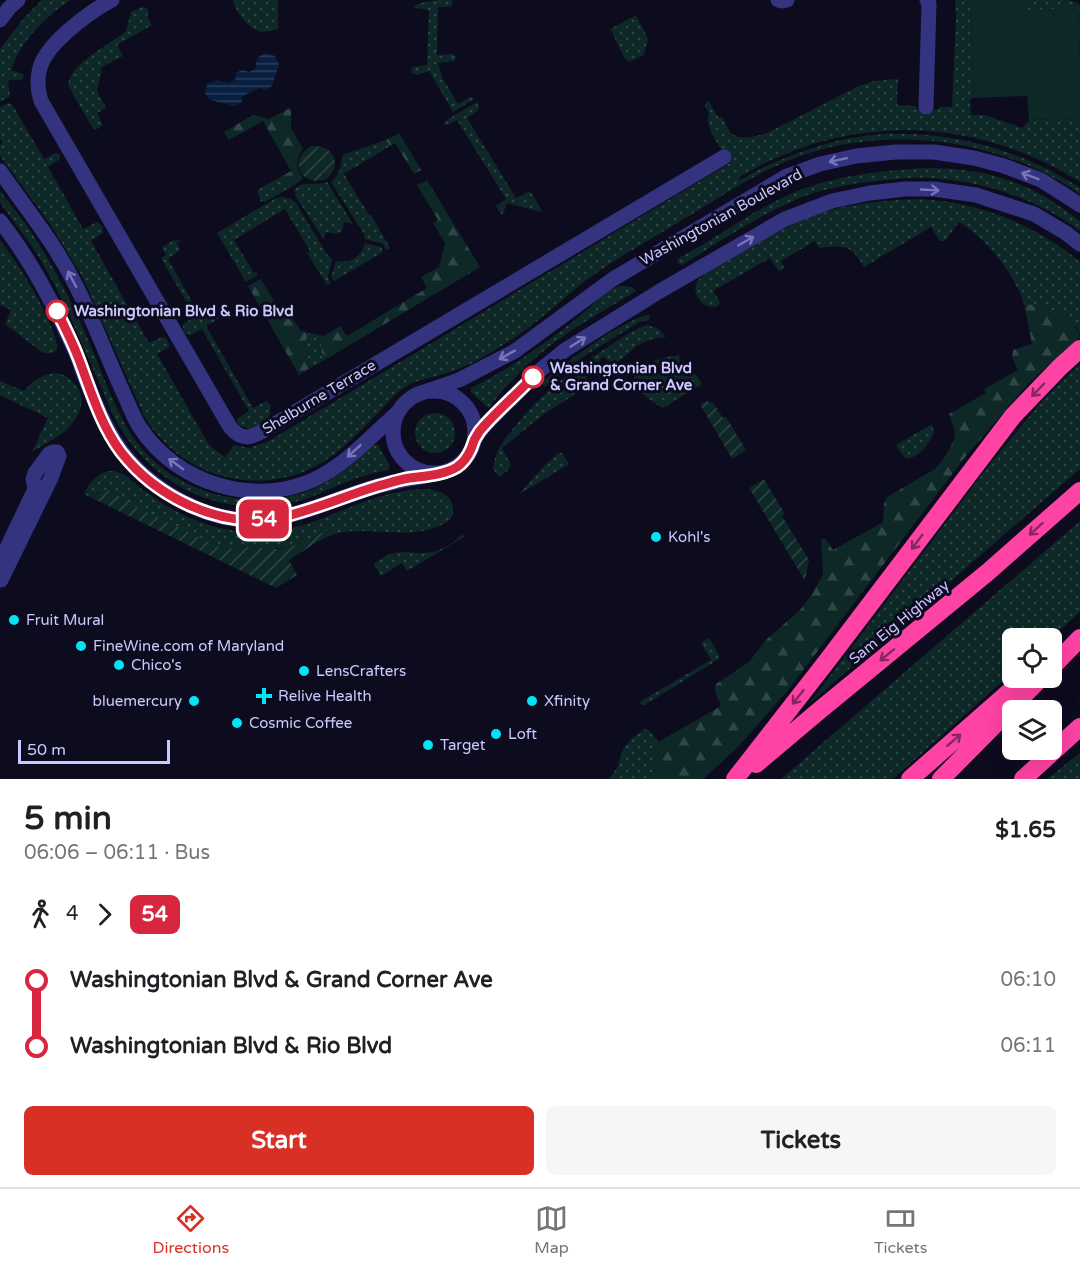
<!DOCTYPE html>
<html lang="en">
<head>
<meta charset="utf-8">
<style>
	:root { --surface:#fff; --page:#f6f6f6; --text:#202124; --muted:#757577; --line:#e0e0e0; --accent:#d93025 }
	body { margin:0; font-family:"Varela Round",sans-serif; background:var(--page); color:var(--text); height:100vh; display:flex; flex-direction:column; font-size:22px; white-space:nowrap }
	* { box-sizing:border-box; margin:0 }
	p { font-size:20px; color:var(--muted) }
	.icon { flex:none; width:33px; height:33px; fill:none; stroke:currentColor; stroke-width:2; stroke-linecap:round; stroke-linejoin:round }
	.map { position:relative; height:779px; overflow:hidden }
	.details { display:flex; flex-direction:column; background:var(--surface); flex:1 }
	.details>* { flex:none }
	.badge { padding:0 12px; border-radius:9px; font-size:21px; line-height:39px }
	.fabs { position:absolute; left:1002px; top:628px; display:grid; gap:12px }
	.fabs a { display:grid; place-items:center; width:60px; height:60px; border-radius:9px; background:var(--surface); box-shadow:0 6px 24px #0002; font-size:30px }
	.scale { position:absolute; left:18px; bottom:15px; width:152px; box-sizing:border-box; padding-left:6px; border:3px solid #ccc8ff; border-top:0; font-size:16px; line-height:21px; white-space:nowrap; color:#ccc8ff; -webkit-text-stroke:4px #0d0b1e; paint-order:stroke }
	.map>.badge { position:absolute; translate:-50% -50%; box-shadow:0 0 0 3px #fff }
	.legs { display:flex; align-items:center; gap:9px; height:66px; padding:0 24px; font-size:20px }
	.legs p { margin-inline-start:auto }
	.headline { display:flex; align-items:center; justify-content:space-between; height:102px; padding:0 24px }
	h1 { font-size:33px; font-weight:700; line-height:45px }
	.button { display:flex; gap:12px; margin-top:auto; padding:12px 24px }
	.button a { flex:1; height:69px; border-radius:9px; background:var(--accent); color:#fff; font-size:24px; font-weight:700; line-height:69px; text-align:center }
	.button a+a { background:var(--page); color:var(--text) }
	ul { padding:0 24px; list-style:none }
	li { display:flex; align-items:center; gap:21px; height:66px; font-size:22px }
	li i { display:grid; place-items:center; width:9px; height:100%; margin:0 8px; background:currentColor }
	li i::after { content:''; width:15px; height:15px; margin:-8px; border:4px solid; border-radius:50%; background:var(--surface) }
	li p { margin-inline-start:auto }
	li:first-child i { background:linear-gradient(#0000 50%,currentColor 0) }
	li:last-child i { background:linear-gradient(currentColor 50%,#0000 0) }
	.dock { display:flex; justify-content:space-around; align-items:center; height:84px; border-top:2px solid var(--line); background:var(--surface); font-size:16px; color:var(--muted) }
	.dock a { display:grid; justify-items:center; gap:3px }
	.dock .current { color:var(--accent) }
	.map>svg:first-child { display:block }
</style>
</head>
<body>
<div class="map">
<svg width="1080" height="779" viewBox="0 0 1080 779">
	<defs>
		<pattern id="grass-dots" width="8" height="8" patternUnits="userSpaceOnUse" patternTransform="scale(1.5)"><rect width="8" height="8" fill="#0d2826"/><path d="M2 2h.1M6 6h.1" fill="none" stroke="#2f4647" stroke-width="1.8" stroke-linecap="round"/></pattern>
		<pattern id="forest-firs" width="22" height="20" patternUnits="userSpaceOnUse" patternTransform="scale(1.5)"><rect width="22" height="20" fill="#0d2826"/><path d="M5 1l3.5 6h-7zM16 11l3.5 6h-7z" fill="#2f4647"/></pattern>
		<pattern id="garden-furrows" width="10" height="10" patternUnits="userSpaceOnUse" patternTransform="scale(1.5)"><rect width="10" height="10" fill="#0d2826"/><path d="M-1 1l2-2M0 10L10 0M9 11l2-2" fill="none" stroke="#2f4647"/></pattern>
		<pattern id="water-rules" width="6" height="5" patternUnits="userSpaceOnUse" patternTransform="scale(1.5)"><rect width="6" height="5" fill="#081f3f"/><path d="M0 2.5h6" fill="none" stroke="#2b3e5c"/></pattern>
	</defs>
	<rect width="100%" height="100%" fill="#0d0b1e"/>
	<path fill="url(#grass-dots)" d="M42,0H70C44,18 22,39 11,70L23,74L24,78L21,80H8L10,96L0,102V49L23,19Z
		M233,0H278V29C271,31 264,33 258,31C247,27 235,11 233,0Z
		M437,0H452L453,4L450,7H438L437,55L453,54L456,57L455,60L454,61L438,63L442,77L458,104L470,97L474,99L453,112L429,71L417,75L412,73L411,70L413,67L427,65L429,10L416,8L413,7L420,3Z
		M955,0H970L974,98L970,99L971,115H985L1022,128L1030,120L1080,118V182C974,115 847,113 739,177L740,180C747,177 753,172 760,169C783,158 808,149 833,142C914,121 1011,142 1080,188V194C997,136 881,123 787,161C749,177 714,201 679,222C650,240 620,256 592,276C566,295 544,318 517,336C497,349 478,362 456,370C441,376 417,379 405,387C394,394 386,404 378,413C364,427 350,442 335,454C272,502 184,483 144,416L83,278L50,224L0,156V145L3,142L0,139V107L8,103L12,104L44,159L55,153L60,155V159L48,167L83,229L97,222C101,224 104,228 103,233L91,241L149,343L162,337L166,338L169,344V347L157,354L205,438L210,446L225,457L234,445L249,448L269,441L730,163C722,148 704,130 709,113L705,106L708,100L718,117L723,118C725,123 727,128 730,132C740,142 758,136 769,132L859,86L874,81L898,79L897,105L915,106L918,110H936L940,107H952L956,16Z
		M1024,0H1068L1078,3L1080,6V61L1078,8L1024,11Z
		M142,7L147,8L149,13L147,16L152,25L117,45L123,56L102,67L97,91L106,108L97,113L103,125L95,130L90,124L68,85C71,62 110,45 126,31L131,12Z
		M636,15L648,39L644,55L629,62L624,57L610,29Z
		M477,102L479,108L478,111L467,118L516,198L528,192H531L542,211L541,212L507,203L503,214L502,215L496,206L506,199L457,120L444,126L445,121Z
		M386,140L390,146L344,174L369,215H371L390,248L386,250L383,244L365,239L364,234L331,182C340,174 341,167 342,156L345,154Z
		M927,168C962,168 995,173 1028,188C1046,196 1064,209 1080,221V231C1039,201 991,183 940,179C919,176 898,179 877,181C848,184 819,189 793,201C754,218 718,243 682,265L678,263L677,259C712,241 744,216 780,199C825,176 877,171 927,168Z
		M279,178L284,183L295,185L265,202L260,201L259,195L257,190Z
		M327,182L353,224L344,222L342,231L336,234L326,232L324,240L296,197L294,190C303,179 315,187 327,182Z
		M0,191C11,205 23,219 33,235C50,261 66,290 79,319C89,341 98,364 107,386C117,408 127,432 143,450C182,494 246,510 302,493C329,485 353,464 373,445H378L390,466L388,470C373,473 358,477 344,483C330,488 316,496 302,500C224,522 151,487 114,417L68,312L53,282L34,249L0,203Z
		M284,197L291,199L296,203L328,256L332,259L328,278L331,283L327,285L307,253L310,251L285,209L234,240L254,273L256,272L258,275L246,282L217,233L276,198Z
		M921,199C979,202 1036,225 1080,262V335L1077,327L1024,304C1014,273 987,239 959,222L945,241H940L931,227L864,267C850,245 846,245 821,248L818,247L815,241L781,261L784,267L781,271L778,270L770,258L713,291L720,302L718,306C711,309 704,306 699,299C695,294 694,288 697,282C703,272 717,266 727,261C761,241 796,219 835,209C863,202 892,200 921,199Z
		M0,240C16,260 57,324 57,349L53,353H43L5,324L11,310L0,305Z
		M174,240L181,241L177,243L180,250L168,259L199,314L211,307C217,308 219,314 218,319L206,326L253,408L266,401L270,404C275,424 251,436 237,423V419L249,411L202,329L190,335L185,334L183,329V324L195,317L161,258L166,255L162,247Z
		M365,243L381,247L383,252L334,281L331,277L336,261C351,264 361,257 365,243Z
		M619,286C625,286 633,285 636,291L575,328L551,345L527,365L501,392L489,408L487,407L471,392V388C508,370 543,345 575,320C588,309 604,292 619,286Z
		M650,315L649,320L643,321L638,323C606,343 572,361 545,387L541,383C559,367 629,315 650,315Z
		M647,325L659,329L666,337C640,339 635,348 617,363L613,364L603,356L574,395L544,414L502,448L511,465L507,471L499,477L493,469C495,450 505,439 516,425C545,390 573,369 611,345C622,338 634,329 647,325Z
		M308,333L320,335L322,353L328,358L310,368L305,344Z
		M679,355L680,363C690,367 697,375 702,384L663,408C651,401 636,392 634,377C644,361 661,358 679,355Z
		M1080,364V469L809,704L990,464L1042,401Z
		M54,373C64,374 72,378 77,387C89,403 75,425 60,435C51,441 41,446 32,452L48,418L0,395V381L24,391C32,381 41,375 54,373Z
		M415 433a20 20 0 1 1 40 0a20 20 0 1 1-40 0Z
		M932,424L934,432C930,443 918,460 905,458L896,445Z
		M558,453H562L569,464L518,495L545,465Z
		M108,471C124,470 131,481 143,490C149,494 155,498 162,503C193,523 233,536 270,531C283,530 297,527 310,523C339,513 423,471 449,498C454,504 454,512 451,519C417,545 372,524 334,534L333,532L328,530L300,545L290,547L267,549L250,547L233,549L225,548L218,547L188,533L128,503L113,492H98L95,497L92,498L84,494C89,484 96,474 108,471Z
		M1080,521V612L1050,639H1012V673L893,779H781Z
		M462,534L464,537L407,571L402,563L381,576L374,564C380,560 387,554 395,553C403,551 411,553 419,553C435,554 452,546 462,534Z
		M709,638L719,655V659L646,704L643,705L640,704L641,701L711,660L701,643Z
		M645,729L650,731L657,740C652,756 652,763 657,779H609L617,768L623,749L632,738Z
		M1080,753V779H1047Z"/>
	<path fill="url(#forest-firs)" d="M290,108L291,112V128L303,149C295,159 296,169 303,178L295,185L284,183L279,178L291,171L263,121L229,140L224,132L253,115L269,119Z
		M399,133L421,170L414,174L395,143L390,146L386,140Z
		M427,180L480,267L328,358L322,353L320,335L324,336L340,326L347,336L427,288L421,277L439,267L445,243L433,223L438,220L417,185Z
		M261,279L281,313L287,309L300,330L308,333L305,344L310,368L299,375L248,286Z
		M1024,304C1046,307 1074,312 1080,337L1029,383L966,456L785,694L736,749L703,779H657C652,763 652,756 657,740L658,742L721,706C719,699 712,691 716,684L749,662L766,640L800,610L813,593L823,574L821,539H826L833,550L883,522L884,504L887,497L935,469L946,455L954,440L955,432L949,414L986,393L984,389L1018,370L1012,357L1013,350L1032,344Z"/>
	<path fill="url(#garden-furrows)" d="M312,146C333,145 343,163 327,179L320,169L326,179C300,189 287,158 312,146Z
		M706,401L713,403L723,418L726,417L746,450L732,459L700,404Z
		M764,479L785,514L782,516L809,560L805,581L749,488Z
		M102,489C115,490 126,503 138,508C159,518 180,528 201,538C209,542 217,547 226,548C236,550 244,546 254,547C258,547 263,549 267,549C293,550 306,541 328,530H331L334,534C317,540 304,551 289,560L297,575L276,588L92,498L95,497Z"/>
	<path fill="#0d2826" d="M970,0H1024L1025,10L1078,8L1080,61V118L1029,120L1027,96L974,98Z"/>
	<path fill="url(#water-rules)" d="M265,53L275,56L279,64L272,86L265,90L259,88L243,96L242,102L235,106L210,100L205,93L207,84L216,80L229,83L235,80L236,73L242,70L249,72L255,69L257,58Z"/>
	<g fill="none" stroke-linecap="round" stroke-linejoin="round">
		<path stroke="#333380" stroke-width="15" d="M0,562L35,489L33,479L35,473L49,454L53,452H57L59,456L51,478L1,580L0,579"/>
		<path stroke="#333380" stroke-width="15" d="M112,0C92,10 58,36 46,55C37,68 36,86 41,101L230,427C241,440 249,439 263,431L724,157
			M778,0L782,1L787,0
			M926,107L929,4L927,0"/>
		<path stroke="#333380" stroke-width="15" d="M0,20L9,8L18,0
			M0,171C25,207 53,241 73,280C92,316 106,355 123,392C129,404 133,418 141,429C177,483 253,507 313,480C346,465 372,435 398,412
			M0,221C31,260 54,305 75,351C80,362 83,374 88,385C94,400 101,416 109,431C135,481 200,523 258,520C297,518 332,500 368,489C390,482 412,478 434,474
			M393 432a41 41 0 1 1 82 0a41 41 0 1 1-82 0Z
			M421,393L459,380L515,351L613,279L787,176L820,164L856,156L896,152H934L974,158L1004,166L1041,180L1080,205
			M475,438L485,425L538,372L565,350L660,291L785,219L832,201L870,193L905,189H934L976,195L1034,214L1066,233L1080,244"/>
		<path stroke="#ff43a4" stroke-width="18" d="M1052,667L1080,638
			M756,764L820,710L988,572L1080,491
			M735,779L827,661L1013,416L1060,367L1080,349
			M910,779L1025,678
			M941,779L1041,678
			M1023,779L1080,727"/>
	</g>
	<defs><path id="oneway-shaft" d="M-6 0H5M1.5-3L5.5 0L1.5 3" fill="none" stroke-width="1.6" stroke-linecap="round" stroke-linejoin="round" transform="scale(1.5)"/></defs>
	<g stroke="#7876b9">
		<use href="#oneway-shaft" transform="translate(838 160) rotate(168)"/>
		<use href="#oneway-shaft" transform="translate(1030 176) rotate(-159)"/>
		<use href="#oneway-shaft" transform="translate(930 190) rotate(3)"/>
		<use href="#oneway-shaft" transform="translate(746 241) rotate(-30)"/>
		<use href="#oneway-shaft" transform="translate(72 279) rotate(-118)"/>
		<use href="#oneway-shaft" transform="translate(578 342) rotate(-32)"/>
		<use href="#oneway-shaft" transform="translate(507 355) rotate(151)"/>
		<use href="#oneway-shaft" transform="translate(354 451) rotate(138)"/>
		<use href="#oneway-shaft" transform="translate(176 464) rotate(-144)"/>
	</g>
	<g stroke="#862761">
		<use href="#oneway-shaft" transform="translate(1038 390) rotate(134)"/>
		<use href="#oneway-shaft" transform="translate(1036 529) rotate(138)"/>
		<use href="#oneway-shaft" transform="translate(917 542) rotate(127)"/>
		<use href="#oneway-shaft" transform="translate(887 655) rotate(141)"/>
		<use href="#oneway-shaft" transform="translate(798 697) rotate(128)"/>
		<use href="#oneway-shaft" transform="translate(954 740) rotate(-41)"/>
	</g>
	<g fill="none" stroke-linecap="round" stroke-linejoin="round">
		<defs>
			<path id="line-1" d="M57,311C64,326 72,341 78,357C90,388 100,424 121,452C156,497 220,529 278,518C312,511 344,496 378,486C386,484 395,481 404,479C421,476 442,476 457,467C463,463 468,456 471,449C473,445 473,441 476,437C478,433 481,429 484,426C499,409 517,394 533,377"/>
		</defs>
		<use href="#line-1" stroke="#fff" stroke-width="14"/>
		<use href="#line-1" stroke="#d7263d" stroke-width="9"/>
	</g>
	<g fill="#fff" stroke="#d7263d" stroke-width="3">
		<circle cx="57" cy="311" r="10"/>
		<circle cx="533" cy="377" r="10"/>
	</g>
	<g fill="#00e4f3" stroke="#0d0b1e" stroke-width="2">
		<circle cx="656" cy="537" r="6"/>
		<circle cx="14" cy="620" r="6"/>
		<circle cx="81" cy="646" r="6"/>
		<circle cx="119" cy="665" r="6"/>
		<circle cx="304" cy="671" r="6"/>
		<path d="M261 687h6v6h6v6h-6v6h-6v-6h-6v-6h6z"/>
		<circle cx="194" cy="701" r="6"/>
		<circle cx="532" cy="701" r="6"/>
		<circle cx="237" cy="723" r="6"/>
		<circle cx="496" cy="734" r="6"/>
		<circle cx="428" cy="745" r="6"/>
	</g>
	<g text-anchor="middle" stroke-width="6" stroke-linejoin="round" paint-order="stroke">
		<g font-size="15" fill="#ccc8ff" stroke="#0d0b1e">
			<text transform="translate(721 217) rotate(-29)" y="5">Washingtonian Boulevard</text>
			<text transform="translate(319 397) rotate(-31)" y="5">Shelburne Terrace</text>
			<text transform="translate(899 622) rotate(-39)" y="5">Sam Eig Highway</text>
		</g>
		<g font-size="15" font-weight="bold" fill="#ccc8ff" stroke="#0d0b1e" text-anchor="start">
			<text x="74" y="316">Washingtonian Blvd &amp; Rio Blvd</text>
			<text x="550" y="373">Washingtonian Blvd<tspan x="550" dy="17">&amp; Grand Corner Ave</tspan></text>
		</g>
		<g font-size="15" fill="#ccc8ff" stroke="#0d0b1e" text-anchor="start">
			<text x="668" y="542">Kohl's</text>
			<text x="26" y="625">Fruit Mural</text>
			<text x="93" y="651">FineWine.com of Maryland</text>
			<text x="131" y="670">Chico's</text>
			<text x="316" y="676">LensCrafters</text>
			<text x="278" y="701">Relive Health</text>
			<text x="182" y="706" text-anchor="end">bluemercury</text>
			<text x="544" y="706">Xfinity</text>
			<text x="249" y="728">Cosmic Coffee</text>
			<text x="508" y="739">Loft</text>
			<text x="440" y="750">Target</text>
		</g>
	</g>
</svg>
<div class="fabs">
<a><svg class="icon" aria-label="locate" viewBox="0 0 24 24"><circle cx="12" cy="12" r="6"/><path d="M12 2v4M12 18v4M2 12h4M18 12h4"/></svg></a>
<a><svg class="icon" aria-label="layers" viewBox="0 0 24 24"><path d="M12 4l9 5-9 5-9-5zM3 14l9 5 9-5"/></svg></a>
</div>
<div class="scale">50 m</div>
<b class="badge" style="left:264px;top:519px;background:#d7263d;color:#fff">54</b>
</div>
<section class="details">
<div class="headline"><div><h1>5 min</h1><p>06:06 – 06:11 · Bus</p></div><b>$1.65</b></div>
<div class="legs"><svg class="icon" aria-label="walk" viewBox="0 0 24 24"><circle cx="13" cy="4" r="2"/><path d="M13 8l-2 6 4 7M11 14l-3 7M7 12l3-4h3l4 4"/></svg>4<svg class="icon" aria-label="forward" viewBox="0 0 24 24"><path d="M9 5l7 7-7 7"/></svg><b class="badge" style="background:#d7263d;color:#fff">54</b></div>
<ul>
<li><i style="color:#d7263d"></i><b>Washingtonian Blvd &amp; Grand Corner Ave</b><p>06:10</p></li>
<li><i style="color:#d7263d"></i><b>Washingtonian Blvd &amp; Rio Blvd</b><p>06:11</p></li>
</ul>
<div class="button"><a>Start</a><a>Tickets</a></div>
</section>
<nav class="dock">
<a class="current"><svg class="icon" aria-label="directions" viewBox="0 0 24 24"><path d="M12 3l9 9-9 9-9-9zM9 14v-3h6M13 9l2 2-2 2"/></svg>Directions</a>
<a><svg class="icon" aria-label="map" viewBox="0 0 24 24"><path d="M3 6l6-2 6 2 6-2v14l-6 2-6-2-6 2zM9 4v14M15 6v14"/></svg>Map</a>
<a><svg class="icon" aria-label="tickets" viewBox="0 0 24 24"><path d="M3 7h18v10H3zM15 7v10"/></svg>Tickets</a>
</nav>
</body>
</html>
